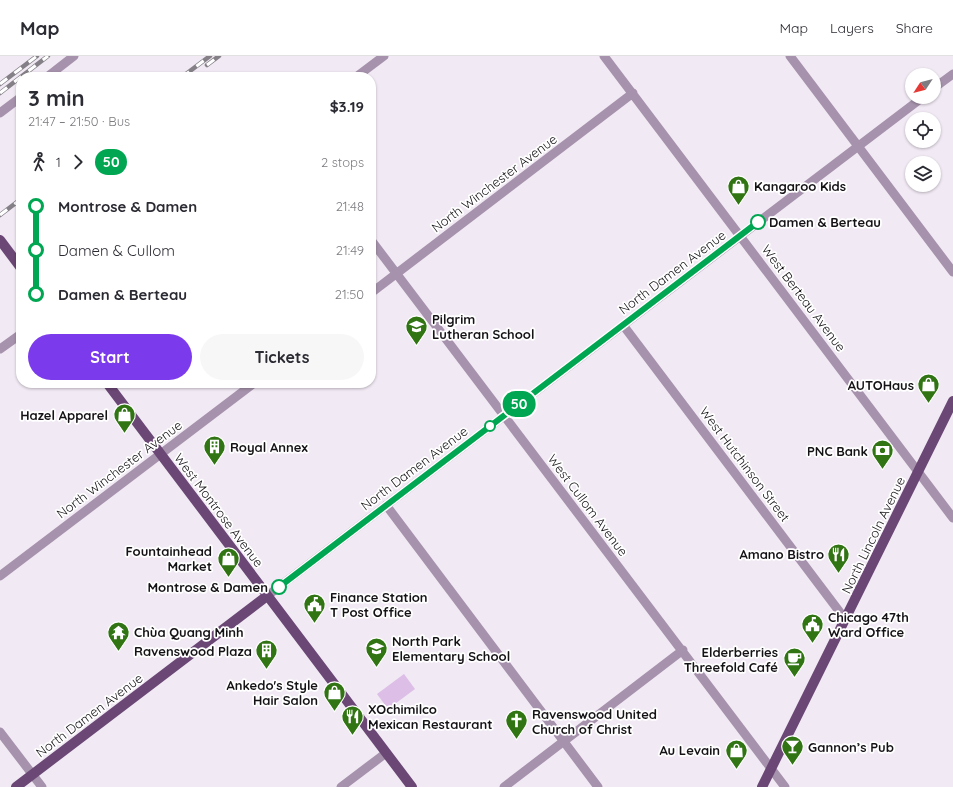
<!DOCTYPE html>
<html lang="en">
<head>
<meta charset="utf-8">
<style>
	:root { --surface:#fff; --page:#f7f7f7; --text:#2b2b33; --muted:#7c7c81; --line:#e1e1e2; --accent:#7c3aed }
	body { margin:0; font-family:Quicksand,sans-serif; background:var(--page); color:var(--text); height:100vh; display:flex; flex-direction:column; font-size:15px; white-space:nowrap }
	* { box-sizing:border-box; margin:0 }
	p { font-size:13px; color:var(--muted) }
	.icon { flex:none; width:22px; height:22px; fill:none; stroke:currentColor; stroke-width:2; stroke-linecap:round; stroke-linejoin:round }
	.map { position:relative; flex:1; overflow:hidden }
	.drawer { position:absolute; left:16px; top:16px; width:360px; height:316px; display:flex; flex-direction:column; background:var(--surface); border-radius:16px; box-shadow:0 1px 3px #0004 }
	.drawer>* { flex:none }
	.badge { padding:0 8px; border-radius:13px; font-size:14px; line-height:26px }
	.needle { width:26px; rotate:234deg }
	.controls { position:absolute; left:905px; top:12px; display:grid; gap:8px }
	.controls a { display:grid; place-items:center; width:36px; height:36px; border-radius:50%; background:var(--surface); box-shadow:0 1px 3px #0004; font-size:20px }
	.map>.badge { position:absolute; translate:-50% -50%; box-shadow:0 0 0 2px #fff }
	.legs { display:flex; align-items:center; gap:6px; height:44px; padding:0 12px; font-size:13px }
	.legs p { margin-inline-start:auto }
	.summary { display:flex; align-items:center; justify-content:space-between; height:68px; padding:0 12px }
	h1 { font-size:22px; font-weight:700; line-height:30px }
	.cta { display:flex; gap:8px; margin-top:auto; padding:8px 12px }
	.cta a { flex:1; height:46px; border-radius:24px; background:var(--accent); color:#fff; font-size:16px; font-weight:700; line-height:46px; text-align:center }
	.cta a+a { background:var(--page); color:var(--text) }
	ul { padding:0 12px; list-style:none }
	li { display:flex; align-items:center; gap:14px; height:44px; font-size:15px }
	li i { display:grid; place-items:center; width:6px; height:100%; margin:0 5px; background:currentColor }
	li i::after { content:''; width:10px; height:10px; margin:-5px; border:3px solid; border-radius:50%; background:var(--surface) }
	li p { margin-inline-start:auto }
	li:first-child i { background:linear-gradient(#0000 50%,currentColor 0) }
	li:last-child i { background:linear-gradient(currentColor 50%,#0000 0) }
	header { display:flex; align-items:center; gap:24px; box-sizing:border-box; height:56px; padding:0 20px; background:var(--surface); border-bottom:1px solid var(--line) }
	header strong { font-size:19px }
	nav { display:flex; gap:22px; margin-inline-start:auto; font-size:14px }
	.map>svg:first-child { display:block }
</style>
</head>
<body>
<header>
<strong>Map</strong>
<nav><a>Map</a><a>Layers</a><a>Share</a></nav>
</header>
<div class="map">
<svg width="953" height="731" viewBox="0 0 953 731">
	<rect width="100%" height="100%" fill="#f1e9f4"/>
	<path fill="#ddbee7" d="M404,618L415,633L388,653L377,638Z"/>
	<g fill="none" stroke-linecap="round" stroke-linejoin="round">
		<path stroke="#a692ac" stroke-width="9" d="M604,0L953,462
			M790,0L953,216
			M47,21L74,0
			M356,21L384,0
			M934,32L953,18
			M0,57L21,41
			M371,184L785,731
			M371,237L633,37
			M623,269L845,563
			M0,293L21,278
			M386,449L598,731
			M0,520L254,327
			M267,540L923,41
			M0,676L42,731
			M341,731L386,697
			M504,731L683,594"/>
		<path stroke="#6b4775" stroke-width="10" d="M0,184L21,212
			M107,327L412,731
			M16,731L267,540
			M762,731L953,345"/>
		<defs>
			<path id="rail" d="M207,9L219,0
				M182,21L210,0
				M0,28L37,0
				M0,37L48,0
				M0,159L21,143"/>
		</defs>
		<use href="#rail" stroke="#858087" stroke-width="4.5"/>
		<use href="#rail" stroke="#fff" stroke-width="3" stroke-dasharray="9" stroke-linecap="butt"/>
	</g>
	<g fill="none" stroke-linecap="round" stroke-linejoin="round">
		<defs>
			<path id="line-1" d="M279,531L758,166"/>
		</defs>
		<use href="#line-1" stroke="#fff" stroke-width="9"/>
		<use href="#line-1" stroke="#00a651" stroke-width="6"/>
	</g>
	<defs>
		<symbol id="shop-pin" viewBox="-11 -11 22 30"><path d="M0 17L-7.5 6A9.5 9.5 0 1 1 7.5 6Z" fill="#317413" stroke="#fff"/><path d="M-5-2.5h2.3a2.7 3.5 0 0 1 5.4 0H5L5.5 6h-11ZM-1.5-2.5h3a1.5 2.3 0 0 0-3 0Z" fill="#fff"/></symbol>
		<symbol id="school-pin" viewBox="-11 -11 22 30"><path d="M0 17L-7.5 6A9.5 9.5 0 1 1 7.5 6Z" fill="#317413" stroke="#fff"/><path d="M0-5L7-2L0 1L-7-2ZM-4 1L0 2.5L4 1V4Q0 6-4 4Z" fill="#fff"/></symbol>
		<symbol id="building-pin" viewBox="-11 -11 22 30"><path d="M0 17L-7.5 6A9.5 9.5 0 1 1 7.5 6Z" fill="#317413" stroke="#fff"/><path d="M-4-6H4V6H1V3H-1V6H-4ZM-2.5-4.3h1.7v1.8h-1.7ZM.8-4.3h1.7v1.8H.8ZM-2.5-1h1.7V.8h-1.7ZM.8-1h1.7V.8H.8Z" fill="#fff"/></symbol>
		<symbol id="bank-pin" viewBox="-11 -11 22 30"><path d="M0 17L-7.5 6A9.5 9.5 0 1 1 7.5 6Z" fill="#317413" stroke="#fff"/><path d="M-6-4H6V4H-6ZM0-2.3a2.3 2.3 0 1 0 0 4.6a2.3 2.3 0 1 0 0-4.6Z" fill="#fff"/></symbol>
		<symbol id="restaurant-pin" viewBox="-11 -11 22 30"><path d="M0 17L-7.5 6A9.5 9.5 0 1 1 7.5 6Z" fill="#317413" stroke="#fff"/><path d="M-5-6h1v4h1v-4h1v4h1v-4h1v5L-1.5 .5V6h-2V.5L-5-1ZM5-6V6H3V1.5H1.5Q1.5-4 5-6Z" fill="#fff"/></symbol>
		<symbol id="civic-pin" viewBox="-11 -11 22 30"><path d="M0 17L-7.5 6A9.5 9.5 0 1 1 7.5 6Z" fill="#317413" stroke="#fff"/><path d="M-.6-6.5H3V-4.5H.6V-3L4-1V1h2V6H-6V1h2V-1L-.6-3ZM-1.2 2.5V6h2.4V2.5Z" fill="#fff"/></symbol>
		<symbol id="temple-pin" viewBox="-11 -11 22 30"><path d="M0 17L-7.5 6A9.5 9.5 0 1 1 7.5 6Z" fill="#317413" stroke="#fff"/><path d="M0-6L5-2H3V0L6.5 2.5H4V6H1.5V3h-3V6H-4V2.5H-6.5L-3 0V-2H-5Z" fill="#fff"/></symbol>
		<symbol id="cafe-pin" viewBox="-11 -11 22 30"><path d="M0 17L-7.5 6A9.5 9.5 0 1 1 7.5 6Z" fill="#317413" stroke="#fff"/><path d="M-5.5-4.5H6V0H3Q3 3.5 0 3.5H-2.5Q-5.5 3.5-5.5 0ZM3-3.2v2h1.7v-2ZM-6 4.5H4V6H-6Z" fill="#fff"/></symbol>
		<symbol id="church-pin" viewBox="-11 -11 22 30"><path d="M0 17L-7.5 6A9.5 9.5 0 1 1 7.5 6Z" fill="#317413" stroke="#fff"/><path d="M-1.2-6h2.4v3.5h3.3v2.4h-3.3V6h-2.4V-.1h-3.3v-2.4h3.3Z" fill="#fff"/></symbol>
		<symbol id="bar-pin" viewBox="-11 -11 22 30"><path d="M0 17L-7.5 6A9.5 9.5 0 1 1 7.5 6Z" fill="#317413" stroke="#fff"/><path d="M-6-5H6L.8 .8V4.5H3.5V6h-7V4.5H-.8V.8Z" fill="#fff"/></symbol>
	</defs>
	<g fill-rule="evenodd">
		<use href="#shop-pin" x="726" y="118" width="25" height="34"/>
		<use href="#school-pin" x="404" y="258" width="25" height="34"/>
		<use href="#shop-pin" x="916" y="316" width="25" height="34"/>
		<use href="#shop-pin" x="112" y="346" width="25" height="34"/>
		<use href="#building-pin" x="202" y="378" width="25" height="34"/>
		<use href="#bank-pin" x="870" y="382" width="25" height="34"/>
		<use href="#restaurant-pin" x="826" y="486" width="25" height="34"/>
		<use href="#shop-pin" x="216" y="490" width="25" height="34"/>
		<use href="#civic-pin" x="302" y="536" width="25" height="34"/>
		<use href="#civic-pin" x="800" y="556" width="25" height="34"/>
		<use href="#temple-pin" x="106" y="564" width="25" height="34"/>
		<use href="#school-pin" x="364" y="580" width="25" height="34"/>
		<use href="#building-pin" x="254" y="582" width="25" height="34"/>
		<use href="#cafe-pin" x="782" y="590" width="25" height="34"/>
		<use href="#shop-pin" x="322" y="624" width="25" height="34"/>
		<use href="#restaurant-pin" x="340" y="648" width="25" height="34"/>
		<use href="#church-pin" x="504" y="652" width="25" height="34"/>
		<use href="#bar-pin" x="780" y="678" width="25" height="34"/>
		<use href="#shop-pin" x="724" y="682" width="25" height="34"/>
	</g>
	<g fill="#fff" stroke="#00a651" stroke-width="2">
		<circle cx="758" cy="166" r="7"/>
		<circle cx="490" cy="370" r="5"/>
		<circle cx="279" cy="531" r="7"/>
	</g>
	<g text-anchor="middle" stroke-width="3.5" stroke-linejoin="round" paint-order="stroke">
		<g font-size="13" fill="#151216" stroke="#fff">
			<text transform="translate(494 127) rotate(-37)" y="5">North Winchester Avenue</text>
			<text transform="translate(672 216) rotate(-37)" y="5">North Damen Avenue</text>
			<text transform="translate(804 242) rotate(53)" y="5">West Berteau Avenue</text>
			<text transform="translate(745 408) rotate(53)" y="5">West Hutchinson Street</text>
			<text transform="translate(414 412) rotate(-37)" y="5">North Damen Avenue</text>
			<text transform="translate(119 413) rotate(-37)" y="5">North Winchester Avenue</text>
			<text transform="translate(588 449) rotate(53)" y="5">West Cullom Avenue</text>
			<text transform="translate(219 454) rotate(53)" y="5">West Montrose Avenue</text>
			<text transform="translate(873 479) rotate(-64)" y="5">North Lincoln Avenue</text>
			<text transform="translate(89 659) rotate(-37)" y="5">North Damen Avenue</text>
		</g>
		<g font-size="13" font-weight="bold" fill="#151216" stroke="#fff" text-anchor="start">
			<text x="754" y="135">Kangaroo Kids</text>
			<text x="432" y="268">Pilgrim<tspan x="432" dy="15">Lutheran School</tspan></text>
			<text x="914" y="334" text-anchor="end">AUTOHaus</text>
			<text x="108" y="364" text-anchor="end">Hazel Apparel</text>
			<text x="230" y="396">Royal Annex</text>
			<text x="868" y="400" text-anchor="end">PNC Bank</text>
			<text x="212" y="500" text-anchor="end">Fountainhead<tspan x="212" dy="15">Market</tspan></text>
			<text x="824" y="503" text-anchor="end">Amano Bistro</text>
			<text x="330" y="546">Finance Station<tspan x="330" dy="15">T Post Office</tspan></text>
			<text x="828" y="566">Chicago 47th<tspan x="828" dy="15">Ward Office</tspan></text>
			<text x="134" y="581">Chùa Quang Minh</text>
			<text x="392" y="590">North Park<tspan x="392" dy="15">Elementary School</tspan></text>
			<text x="252" y="600" text-anchor="end">Ravenswood Plaza</text>
			<text x="778" y="601" text-anchor="end">Elderberries<tspan x="778" dy="15">Threefold Café</tspan></text>
			<text x="318" y="634" text-anchor="end">Ankedo's Style<tspan x="318" dy="15">Hair Salon</tspan></text>
			<text x="368" y="658">XOchimilco<tspan x="368" dy="15">Mexican Restaurant</tspan></text>
			<text x="532" y="663">Ravenswood United<tspan x="532" dy="15">Church of Christ</tspan></text>
			<text x="808" y="696">Gannon’s Pub</text>
			<text x="720" y="699" text-anchor="end">Au Levain</text>
		</g>
		<g font-size="13" font-weight="bold" fill="#151216" stroke="#fff" text-anchor="start">
			<text x="769" y="171">Damen &amp; Berteau</text>
			<text x="268" y="536" text-anchor="end">Montrose &amp; Damen</text>
		</g>
	</g>
</svg>
<div class="controls">
<a><svg class="needle" viewBox="-14 -14 28 28"><path d="M0-13l5 13h-10z" fill="#e53935"/><path d="M0 13l5-13h-10z" fill="#7c7c81"/></svg></a>
<a><svg class="icon" aria-label="locate" viewBox="0 0 24 24"><circle cx="12" cy="12" r="6"/><path d="M12 2v4M12 18v4M2 12h4M18 12h4"/></svg></a>
<a><svg class="icon" aria-label="layers" viewBox="0 0 24 24"><path d="M12 4l9 5-9 5-9-5zM3 14l9 5 9-5"/></svg></a>
</div>
<b class="badge" style="left:519px;top:348px;background:#00a651;color:#fff">50</b>
<section class="drawer">
<div class="summary"><div><h1>3 min</h1><p>21:47 – 21:50 · Bus</p></div><b>$3.19</b></div>
<div class="legs"><svg class="icon" aria-label="walk" viewBox="0 0 24 24"><circle cx="13" cy="4" r="2"/><path d="M13 8l-2 6 4 7M11 14l-3 7M7 12l3-4h3l4 4"/></svg>1<svg class="icon" aria-label="forward" viewBox="0 0 24 24"><path d="M9 5l7 7-7 7"/></svg><b class="badge" style="background:#00a651;color:#fff">50</b><p>2 stops</p></div>
<ul>
<li><i style="color:#00a651"></i><b>Montrose &amp; Damen</b><p>21:48</p></li>
<li><i style="color:#00a651"></i><span>Damen &amp; Cullom</span><p>21:49</p></li>
<li><i style="color:#00a651"></i><b>Damen &amp; Berteau</b><p>21:50</p></li>
</ul>
<div class="cta"><a>Start</a><a>Tickets</a></div>
</section>
</div>
</body>
</html>
